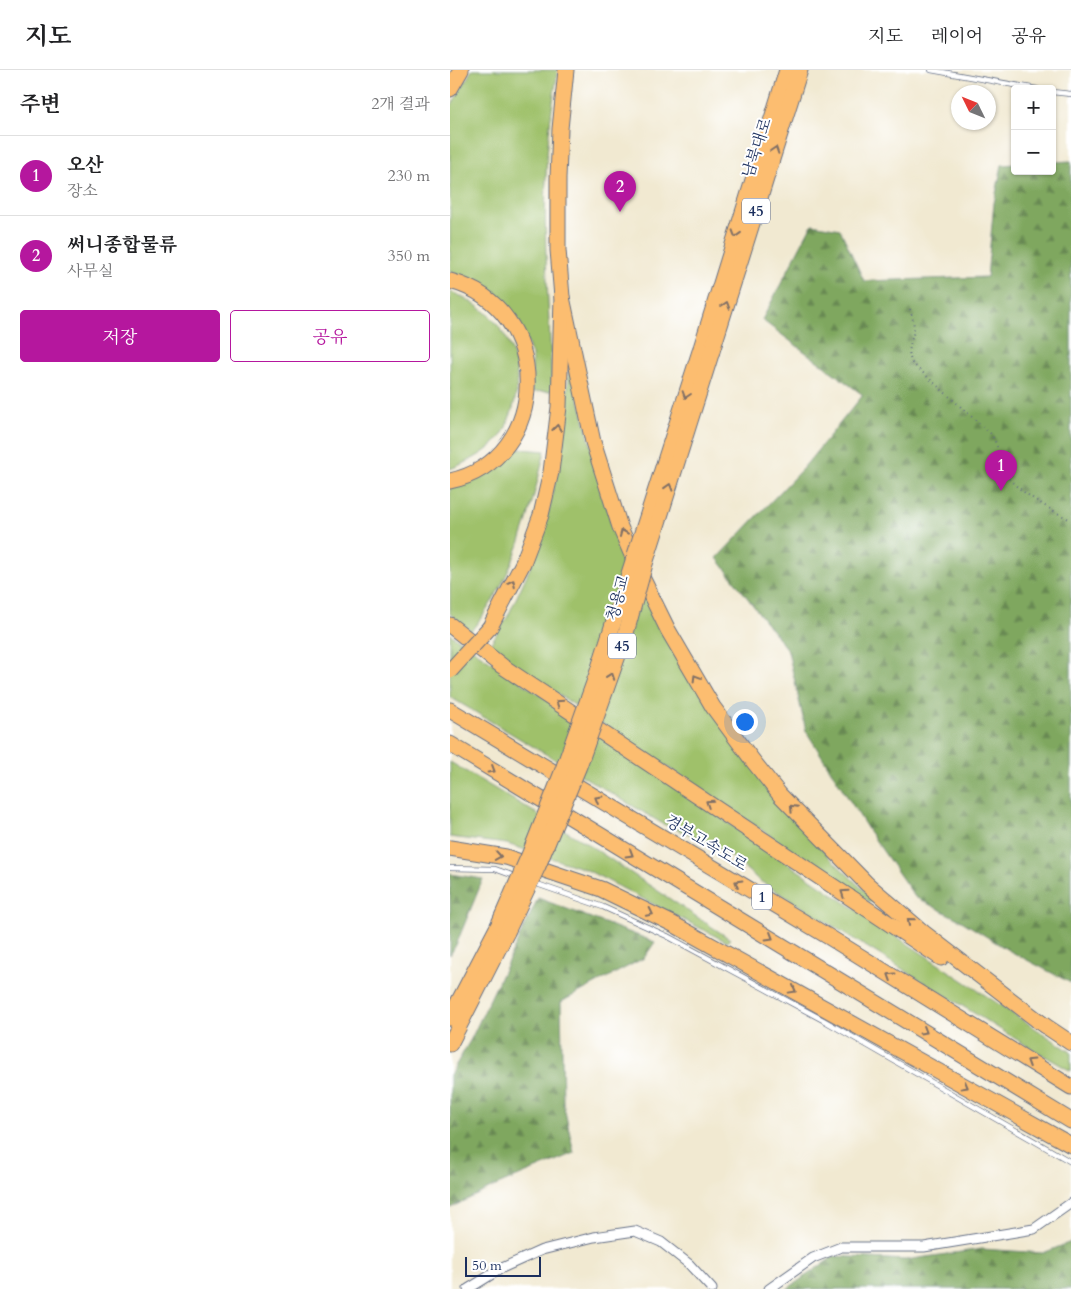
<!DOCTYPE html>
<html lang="ko">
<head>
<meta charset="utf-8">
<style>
	body { margin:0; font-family:Cardo,"Noto Serif KR",serif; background:#f6f6f6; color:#202124 }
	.controls { position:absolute; right:15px; top:15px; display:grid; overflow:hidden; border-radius:5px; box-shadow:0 1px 4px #0004 }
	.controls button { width:45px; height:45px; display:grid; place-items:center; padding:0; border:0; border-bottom:1px solid #e0e0e0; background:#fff; color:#202124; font:25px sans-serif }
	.compass { position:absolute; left:501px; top:15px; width:45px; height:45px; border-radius:50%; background:#fff; box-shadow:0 1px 4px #0004; rotate:313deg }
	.scale { position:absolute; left:15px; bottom:12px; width:76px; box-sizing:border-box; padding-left:5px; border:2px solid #1b2f5e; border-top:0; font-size:14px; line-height:18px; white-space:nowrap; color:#1b2f5e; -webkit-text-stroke:4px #fff; paint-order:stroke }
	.you { position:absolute; left:294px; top:651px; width:18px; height:18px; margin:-12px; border:4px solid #fff; border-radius:50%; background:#1a73e8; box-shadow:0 0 0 8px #1a73e833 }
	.badge { display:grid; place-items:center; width:32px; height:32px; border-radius:50%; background:#b5179e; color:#fff; font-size:16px; font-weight:700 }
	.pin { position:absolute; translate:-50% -41px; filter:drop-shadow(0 1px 2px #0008) }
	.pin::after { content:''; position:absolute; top:26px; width:18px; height:15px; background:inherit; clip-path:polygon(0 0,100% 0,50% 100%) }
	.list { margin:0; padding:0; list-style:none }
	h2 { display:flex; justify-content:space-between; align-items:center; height:65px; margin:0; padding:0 20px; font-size:21px }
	h2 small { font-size:16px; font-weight:400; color:#757577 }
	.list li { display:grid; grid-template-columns:32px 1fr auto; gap:15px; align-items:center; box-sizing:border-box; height:80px; padding:0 20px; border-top:1px solid #e0e0e0 }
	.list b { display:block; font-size:19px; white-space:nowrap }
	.list p { margin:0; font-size:16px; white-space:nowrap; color:#757577 }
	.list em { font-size:16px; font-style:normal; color:#757577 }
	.actions { display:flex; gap:10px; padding:15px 20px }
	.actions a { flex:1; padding:11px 0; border:1px solid #b5179e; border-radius:5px; text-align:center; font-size:18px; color:#b5179e }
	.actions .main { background:#b5179e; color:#fff }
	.map { position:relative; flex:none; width:621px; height:1219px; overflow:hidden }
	header { display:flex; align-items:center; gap:30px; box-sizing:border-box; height:70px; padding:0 25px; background:#fff; border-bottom:1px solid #e0e0e0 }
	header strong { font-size:24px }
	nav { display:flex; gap:28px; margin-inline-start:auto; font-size:18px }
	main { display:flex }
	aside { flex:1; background:#fff }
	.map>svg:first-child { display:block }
	.green { fill:#9fc16b; stroke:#5d7864 }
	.forest { fill:url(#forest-firs); stroke:#4d6b5e }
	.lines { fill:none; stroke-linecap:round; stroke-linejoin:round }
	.lane-casing { stroke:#667086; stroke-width:6 }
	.street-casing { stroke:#667086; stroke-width:11 }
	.highway-casing { stroke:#667086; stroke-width:17 }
	.path { stroke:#667086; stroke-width:2; stroke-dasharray:1 4; stroke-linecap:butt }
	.lane { stroke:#fff; stroke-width:4.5 }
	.street { stroke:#fff; stroke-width:9 }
	.highway { stroke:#fcbd6f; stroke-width:15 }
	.highway-bridge-casing { stroke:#667086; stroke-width:17; stroke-linecap:butt }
	.highway-bridge { stroke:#fcbd6f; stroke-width:15 }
	.oneway { stroke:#806f66 }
	.labels { text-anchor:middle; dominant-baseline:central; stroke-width:4; stroke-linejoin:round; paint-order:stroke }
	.shield { fill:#fff; stroke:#5f6d8e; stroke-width:1 }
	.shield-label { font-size:15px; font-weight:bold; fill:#1b2f5e }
	.street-label { font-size:16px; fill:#1b2f5e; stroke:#fff }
</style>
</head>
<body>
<header>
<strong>지도</strong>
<nav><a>지도</a><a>레이어</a><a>공유</a></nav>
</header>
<main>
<aside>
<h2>주변<small>2개 결과</small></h2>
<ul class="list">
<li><span class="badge">1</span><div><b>오산</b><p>장소</p></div><em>230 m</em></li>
<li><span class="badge">2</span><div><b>써니종합물류</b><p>사무실</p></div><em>350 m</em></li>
</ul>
<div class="actions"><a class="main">저장</a><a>공유</a></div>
</aside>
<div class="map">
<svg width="621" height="1219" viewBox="0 0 621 1219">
	<defs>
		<pattern id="forest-firs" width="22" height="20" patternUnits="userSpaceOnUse" patternTransform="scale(1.25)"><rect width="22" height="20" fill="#7fa75f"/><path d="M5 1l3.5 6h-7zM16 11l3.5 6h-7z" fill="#678852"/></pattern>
	</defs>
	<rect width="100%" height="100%" fill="#fff"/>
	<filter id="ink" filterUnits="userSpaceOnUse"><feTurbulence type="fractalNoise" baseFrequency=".02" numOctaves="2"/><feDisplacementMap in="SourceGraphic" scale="10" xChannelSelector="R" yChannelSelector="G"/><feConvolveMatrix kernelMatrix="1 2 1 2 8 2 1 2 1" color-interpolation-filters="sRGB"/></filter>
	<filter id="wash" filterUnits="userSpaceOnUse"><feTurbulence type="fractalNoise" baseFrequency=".0096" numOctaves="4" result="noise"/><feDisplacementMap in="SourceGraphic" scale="20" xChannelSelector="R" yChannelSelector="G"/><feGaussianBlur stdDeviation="1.12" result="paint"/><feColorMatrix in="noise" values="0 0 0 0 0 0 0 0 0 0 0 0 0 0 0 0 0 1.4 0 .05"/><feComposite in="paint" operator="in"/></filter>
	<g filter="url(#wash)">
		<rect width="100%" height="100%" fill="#f1e9d1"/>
		<g class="green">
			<path d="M22 0H108C102 35 97 71 96 106 93 178 100 250 102 321L82 322V285L69 251 39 220 0 201V38Z"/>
			<path d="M0 222C11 225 18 230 27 236 64 261 77 307 59 349 57 354 55 361 51 366 37 383 20 391 0 399Z"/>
			<path d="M121 299 161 453 324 727 380 788 422 828 423 832 418 831 84 608 39 576 58 546 81 496 100 436 114 372 119 303Z"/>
			<path d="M59 378 95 381C79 446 65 508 21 561L0 544V417Z"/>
			<path d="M0 564 396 833 621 982V1001L574 974 310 811 282 787 253 769 213 754 0 627Z"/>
			<path d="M0 692 136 773 280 869 277 872 135 799 57 774 0 767Z"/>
		</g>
		<g class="forest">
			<path d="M621 91V913L558 880 510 850 465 827 419 761 356 661 338 581 267 488 354 397 413 325 312 250 362 154 390 159 414 211 537 207 544 133 552 95 565 94V101H602V92Z"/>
			<path d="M0 804 33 809 6 875 0 885Z"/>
			<path d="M88 828 205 872 194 888 111 932 113 1032 124 1083 43 1117 0 1138V1005L21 969Z"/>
			<path d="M621 1172V1219H337L384 1186 455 1190 532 1179 593 1183Z"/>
		</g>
	</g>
	<g filter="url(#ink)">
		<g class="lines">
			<defs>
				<g id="lane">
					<path d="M481 0 587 19"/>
					<path d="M602 22 621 24"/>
					<path d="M0 798 45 799 67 807"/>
					<path d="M84 813 153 837 217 866 373 950 621 1092"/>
				</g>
				<g id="street">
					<path d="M18 1219 52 1198 92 1180 144 1167 185 1161 211 1172 239 1194 262 1219"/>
					<path d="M319 1219 363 1188 391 1177H474L584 1159 621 1133"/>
				</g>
				<g id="highway">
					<path d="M0 19 11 0"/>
					<path d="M0 211C104 238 102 389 0 411"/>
					<path d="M112 227 143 372 170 457 187 497 218 560 263 637 303 691 330 725 417 814 474 863 595 956"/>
					<path d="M251 278 337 0"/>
					<path d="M262 281 350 0"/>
					<path d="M0 555 52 596 491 888"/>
					<path d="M40 557 73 493 91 445 101 402 109 337 112 227 108 180V108L110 59 116 0"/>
					<path d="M0 640 379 867 621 1017"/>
					<path d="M0 674 621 1051"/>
					<path d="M0 778 56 787 151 819 223 854 621 1075"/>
					<path d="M0 948 48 856"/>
					<path d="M588 951 621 973"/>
					<path d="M0 974 57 862"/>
				</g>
			</defs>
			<use href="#lane" class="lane-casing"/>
			<use href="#street" class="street-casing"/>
			<use href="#highway" class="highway-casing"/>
			<path class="path" d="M460 239C462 246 464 252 464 260 462 271 456 281 462 293L541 364C549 376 550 391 556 404 563 419 606 443 621 450"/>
			<use href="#lane" class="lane"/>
			<use href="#street" class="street"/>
			<use href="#highway" class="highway"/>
			<defs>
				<g id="highway-bridge">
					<path d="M0 601 40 557"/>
					<path d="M48 856 80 783 111 705 147 604 251 278"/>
					<path d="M57 862 88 796 129 696 176 563 195 494 262 281"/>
				</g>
			</defs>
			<use href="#highway-bridge" class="highway-bridge-casing"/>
			<use href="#highway-bridge" class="highway-bridge"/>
		</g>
		<defs><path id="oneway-chevron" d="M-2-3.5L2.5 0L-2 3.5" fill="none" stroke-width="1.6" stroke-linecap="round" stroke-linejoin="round" transform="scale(1.25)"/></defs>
		<g class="oneway">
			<use href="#oneway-chevron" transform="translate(325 80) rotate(-72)"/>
			<use href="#oneway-chevron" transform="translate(286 164) rotate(107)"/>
			<use href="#oneway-chevron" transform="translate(276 235) rotate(-72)"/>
			<use href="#oneway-chevron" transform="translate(236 325) rotate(108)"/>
			<use href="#oneway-chevron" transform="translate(107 358) rotate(-83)"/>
			<use href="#oneway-chevron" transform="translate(219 417) rotate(-73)"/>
			<use href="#oneway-chevron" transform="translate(173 463) rotate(-113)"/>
			<use href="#oneway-chevron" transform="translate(62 513) rotate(-63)"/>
			<use href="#oneway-chevron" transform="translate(161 606) rotate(-70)"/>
			<use href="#oneway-chevron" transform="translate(246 608) rotate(-121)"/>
			<use href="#oneway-chevron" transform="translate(109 633) rotate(-146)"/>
			<use href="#oneway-chevron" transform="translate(42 700) rotate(31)"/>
			<use href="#oneway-chevron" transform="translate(148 729) rotate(-149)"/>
			<use href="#oneway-chevron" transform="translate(259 733) rotate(-147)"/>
			<use href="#oneway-chevron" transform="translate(343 738) rotate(-134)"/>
			<use href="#oneway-chevron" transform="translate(180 784) rotate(31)"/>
			<use href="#oneway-chevron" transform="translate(48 786) rotate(9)"/>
			<use href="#oneway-chevron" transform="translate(288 813) rotate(-149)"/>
			<use href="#oneway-chevron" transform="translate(394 823) rotate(-146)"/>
			<use href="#oneway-chevron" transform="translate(200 843) rotate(26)"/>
			<use href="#oneway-chevron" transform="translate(460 851) rotate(-139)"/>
			<use href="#oneway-chevron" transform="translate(320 867) rotate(31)"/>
			<use href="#oneway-chevron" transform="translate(441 906) rotate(-148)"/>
			<use href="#oneway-chevron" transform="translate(343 920) rotate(29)"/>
			<use href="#oneway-chevron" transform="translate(474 961) rotate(31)"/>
			<use href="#oneway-chevron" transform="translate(580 992) rotate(-148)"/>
			<use href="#oneway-chevron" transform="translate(515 1016) rotate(29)"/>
		</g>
	</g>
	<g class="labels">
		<g class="shield">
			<rect x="292" y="128.5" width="28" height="25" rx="4"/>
			<rect x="158" y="563.5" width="28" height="25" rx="4"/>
			<rect x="302" y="814.5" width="20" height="25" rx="4"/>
		</g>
		<g class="shield-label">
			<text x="306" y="141">45</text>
			<text x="172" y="576">45</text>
			<text x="312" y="827">1</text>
		</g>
		<g class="street-label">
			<text transform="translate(307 78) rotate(-72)">남북대로</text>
			<text transform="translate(168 528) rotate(-75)">청용교</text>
			<text transform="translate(256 773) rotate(31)">경부고속도로</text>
		</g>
	</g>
</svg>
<div class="controls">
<button>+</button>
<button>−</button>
</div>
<svg class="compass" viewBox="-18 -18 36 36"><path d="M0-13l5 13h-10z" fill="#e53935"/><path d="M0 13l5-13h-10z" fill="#757577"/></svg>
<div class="scale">50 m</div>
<div class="you"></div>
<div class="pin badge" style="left:551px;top:421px">1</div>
<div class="pin badge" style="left:170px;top:142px">2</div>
</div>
</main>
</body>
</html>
